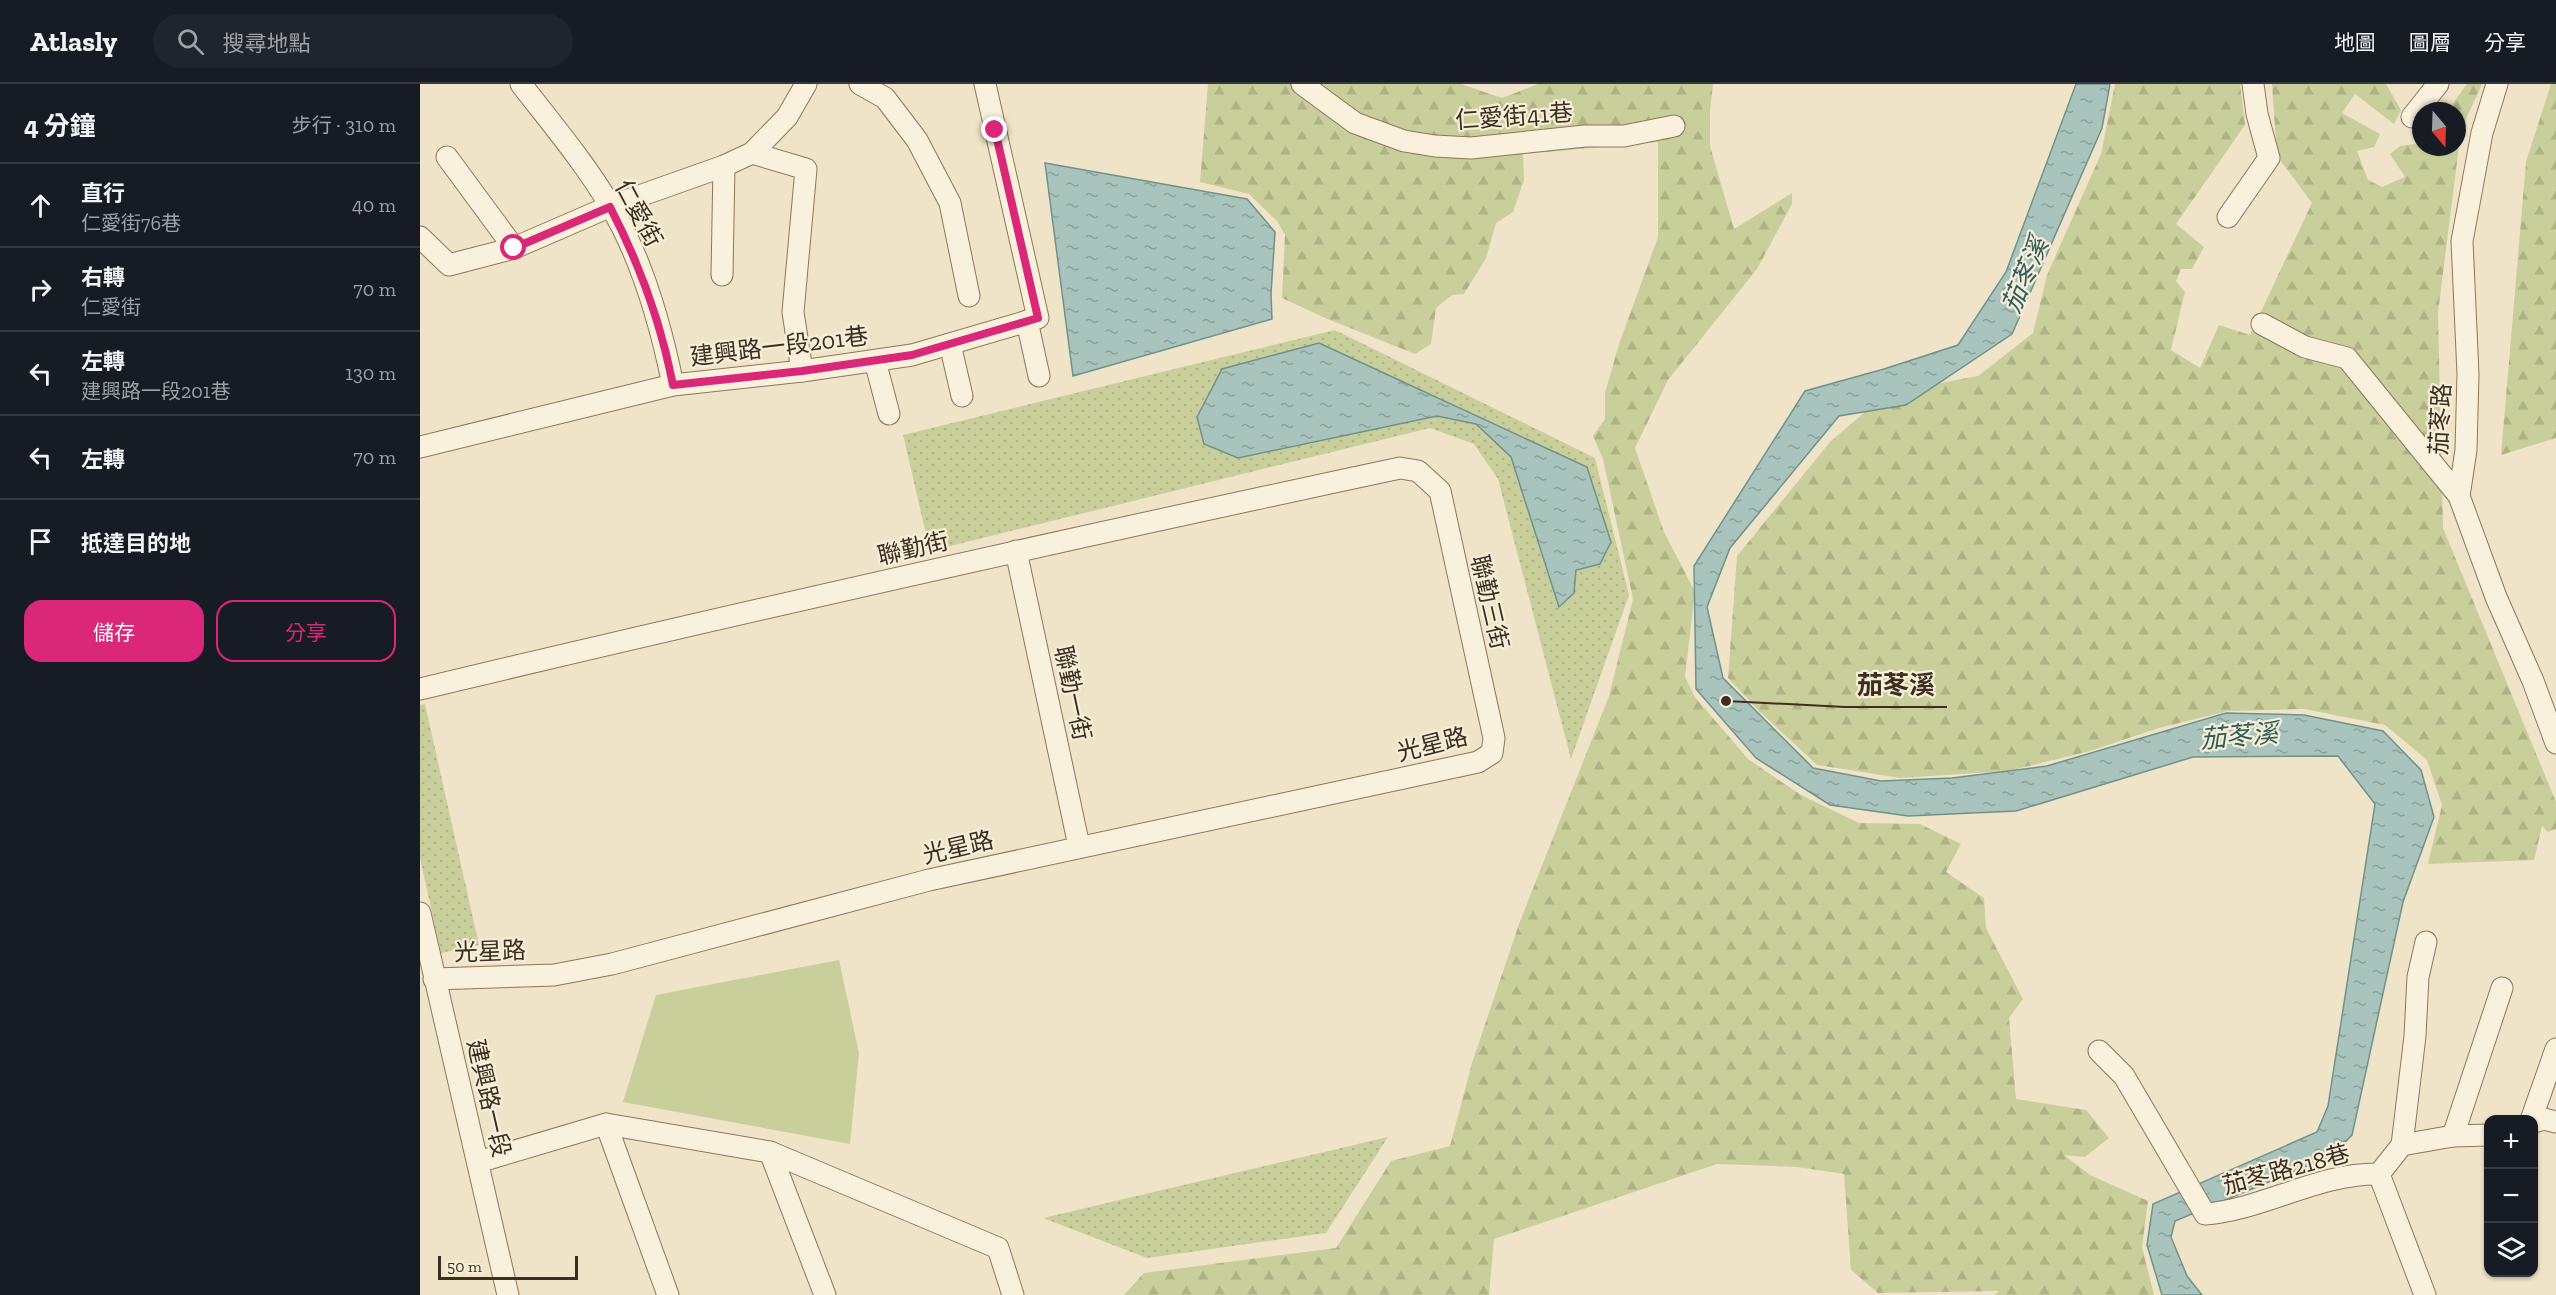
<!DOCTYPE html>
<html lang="zh-TW">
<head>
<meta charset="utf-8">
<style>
	body { margin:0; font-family:"Zilla Slab","Noto Sans TC",serif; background:#20242c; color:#f1f3f6 }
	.controls { position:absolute; right:18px; bottom:18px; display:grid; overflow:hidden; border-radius:12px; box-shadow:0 2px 4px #0004 }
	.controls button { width:54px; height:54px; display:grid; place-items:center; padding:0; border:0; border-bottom:2px solid #363941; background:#171b24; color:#f1f3f6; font:30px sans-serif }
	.compass { position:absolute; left:1992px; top:18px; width:54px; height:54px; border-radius:50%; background:#171b24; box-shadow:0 2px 4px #0004; rotate:161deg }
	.scale { position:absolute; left:18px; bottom:15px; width:140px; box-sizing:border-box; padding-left:6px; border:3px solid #3d2e20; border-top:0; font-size:16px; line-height:21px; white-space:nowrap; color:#3d2e20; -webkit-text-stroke:4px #f7eed8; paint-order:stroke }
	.stop { position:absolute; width:18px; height:18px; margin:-14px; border:4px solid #db2777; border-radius:50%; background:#fff }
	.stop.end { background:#db2777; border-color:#fff; box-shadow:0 2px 6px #0008 }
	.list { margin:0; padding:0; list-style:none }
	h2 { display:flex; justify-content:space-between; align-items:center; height:78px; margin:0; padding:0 24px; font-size:26px }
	h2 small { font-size:20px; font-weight:400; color:#9ea1a6 }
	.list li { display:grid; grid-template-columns:39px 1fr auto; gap:18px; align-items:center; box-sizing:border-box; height:84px; padding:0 24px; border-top:2px solid #363941 }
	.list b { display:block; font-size:22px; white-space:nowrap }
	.list p { margin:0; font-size:20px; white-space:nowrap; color:#9ea1a6 }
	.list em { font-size:20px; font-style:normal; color:#9ea1a6 }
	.actions { display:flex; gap:12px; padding:18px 24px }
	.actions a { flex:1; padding:14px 0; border:2px solid #db2777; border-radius:18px; text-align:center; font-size:21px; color:#db2777 }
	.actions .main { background:#db2777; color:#fff }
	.icon { flex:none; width:33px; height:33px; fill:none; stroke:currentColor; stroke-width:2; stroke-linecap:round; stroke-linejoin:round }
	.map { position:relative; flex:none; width:2136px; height:1211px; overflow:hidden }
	header { display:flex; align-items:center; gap:36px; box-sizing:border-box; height:84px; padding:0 30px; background:#171b24; border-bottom:2px solid #363941 }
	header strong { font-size:28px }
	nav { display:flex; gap:33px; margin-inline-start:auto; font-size:21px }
	.search { width:420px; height:54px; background:#20242c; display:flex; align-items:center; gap:15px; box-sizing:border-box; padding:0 21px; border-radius:33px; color:#9ea1a6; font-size:22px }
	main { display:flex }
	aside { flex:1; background:#171b24 }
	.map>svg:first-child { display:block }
	.green { fill:#c9cf9b }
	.forest { fill:url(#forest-firs) }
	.park { fill:url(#park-dots) }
	.water { fill:url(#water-ripples); stroke:#6f938a; stroke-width:1.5 }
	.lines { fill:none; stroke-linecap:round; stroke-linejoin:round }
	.minor-casing { stroke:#8d765c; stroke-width:23 }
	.minor { stroke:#faf1dc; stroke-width:21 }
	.route { stroke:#db2777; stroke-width:8 }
	.labels { text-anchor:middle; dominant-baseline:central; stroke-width:4.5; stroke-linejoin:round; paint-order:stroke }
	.street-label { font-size:24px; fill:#3d2e20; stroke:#f7eed8 }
	.water-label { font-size:26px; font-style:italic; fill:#2f5d5a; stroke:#f7eed8 }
	.leader { fill:none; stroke:#3d2e20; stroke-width:2 }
	.callout-dot { fill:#3d2e20; stroke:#f7eed8; stroke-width:2 }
	.callout-label { font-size:26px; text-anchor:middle; font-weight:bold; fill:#3d2e20; stroke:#f7eed8; stroke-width:4.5; stroke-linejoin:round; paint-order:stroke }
</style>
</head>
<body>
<header>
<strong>Atlasly</strong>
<div class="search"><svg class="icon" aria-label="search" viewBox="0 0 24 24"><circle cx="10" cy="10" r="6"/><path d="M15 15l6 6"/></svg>搜尋地點</div>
<nav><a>地圖</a><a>圖層</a><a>分享</a></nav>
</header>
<main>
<aside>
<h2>4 分鐘<small>步行 · 310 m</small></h2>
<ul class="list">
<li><svg class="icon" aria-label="ahead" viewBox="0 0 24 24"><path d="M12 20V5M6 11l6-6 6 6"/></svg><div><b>直行</b><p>仁愛街76巷</p></div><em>40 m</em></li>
<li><svg class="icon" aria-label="right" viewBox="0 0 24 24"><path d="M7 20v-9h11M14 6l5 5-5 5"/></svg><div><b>右轉</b><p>仁愛街</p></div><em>70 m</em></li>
<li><svg class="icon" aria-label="left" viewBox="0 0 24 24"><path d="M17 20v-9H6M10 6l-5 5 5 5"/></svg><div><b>左轉</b><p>建興路一段201巷</p></div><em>130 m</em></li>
<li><svg class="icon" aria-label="left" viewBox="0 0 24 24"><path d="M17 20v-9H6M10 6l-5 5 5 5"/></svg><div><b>左轉</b></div><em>70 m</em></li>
<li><svg class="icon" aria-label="arrive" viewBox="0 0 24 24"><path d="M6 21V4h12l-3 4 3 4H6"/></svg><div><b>抵達目的地</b></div></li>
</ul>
<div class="actions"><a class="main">儲存</a><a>分享</a></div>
</aside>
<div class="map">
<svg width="2136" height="1211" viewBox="0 0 2136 1211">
	<defs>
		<pattern id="forest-firs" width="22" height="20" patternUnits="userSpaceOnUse" patternTransform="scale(1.5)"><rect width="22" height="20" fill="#c9cf9b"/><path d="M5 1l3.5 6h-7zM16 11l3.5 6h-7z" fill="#aeb285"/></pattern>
		<pattern id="park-dots" width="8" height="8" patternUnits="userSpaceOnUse" patternTransform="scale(1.5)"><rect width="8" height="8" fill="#c9cf9b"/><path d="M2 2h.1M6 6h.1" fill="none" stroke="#aeb285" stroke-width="1.8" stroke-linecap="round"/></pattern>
		<pattern id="water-ripples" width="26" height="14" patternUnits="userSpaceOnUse" patternTransform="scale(1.5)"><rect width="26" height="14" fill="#a9c4bc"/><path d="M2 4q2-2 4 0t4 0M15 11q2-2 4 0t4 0" fill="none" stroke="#8ba098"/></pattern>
	</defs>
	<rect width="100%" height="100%" fill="#f0e4c8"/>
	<path class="green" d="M419 876 439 969 430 1060 203 1018 236 911Z"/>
	<g class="forest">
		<path d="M788 0H1041L1082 14 1118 0H1293L1290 26V62L1314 145 1372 109V120L1337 185 1248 296 1215 364 1244 448 1275 508 1265 593 1275 613 1328 675 1381 711 1439 739 1500 740 1541 760 1526 788 1564 814 1566 844 1603 915 1589 934 1596 1015 1666 1026 1689 1054 1665 1073 1644 1071 1670 1091 1728 1117 1722 1163 1734 1211H1575L1579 1207 1458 1209 1431 1186 1424 1090 1377 1083 1297 1080 1074 1155 1069 1211H704L724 1189 916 1164 971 1077 1030 1062 1052 979 1099 840 1189 612 1213 515 1183 375 1173 352 1185 335V309L1199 260 1238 153V58L1103 70 1104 96 1093 128 1076 139 1066 174 1044 210 1032 211 1016 224 1011 260 995 270 905 234 862 214 865 151 857 137 829 110 780 98Z"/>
		<path d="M1695 0H1820L1825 41 1756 140 1784 163 1772 185H1761L1756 197 1765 208 1751 266 1780 284 1799 241 1830 251 1892 119 1857 72 1852 0H1966L1981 26 1974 40 1935 10 1922 29 1960 50 1954 63 1937 67 1948 96 1962 103 1985 93 1970 70 1980 62 2001 59V63H2024L2028 65 2029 63H2037V27H2032L2033 19 2047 0H2062L2041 46 2018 229 2023 444 2136 718V745L2128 748 2122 742 2114 776 2008 780 2022 721 2007 676 1965 641 1884 625 1808 627 1739 644 1670 667 1588 687 1480 694 1397 681 1339 627 1308 594 1317 472 1410 358 1467 309 1558 292 1613 249 1627 191 1681 70Z"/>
		<path d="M2131 0H2136V354L2081 371 2106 78Z"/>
	</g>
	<g class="park">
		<path d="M915 246 1175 374 1209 511 1151 675 1078 395 1054 360 1010 344 510 467 483 351Z"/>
		<path d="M5 620 59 861 21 869 0 774V621Z"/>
		<path d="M968 1053 906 1149 727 1174 623 1134Z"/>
	</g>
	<g class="water">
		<path d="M1656 0H1690L1682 44 1592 250 1486 321 1419 332 1310 464 1287 523 1303 594 1393 684 1461 697 1532 694 1627 682 1806 629 1884 631 1963 647 2001 686 2014 733 1983 818 1932 1051 1911 1072 1755 1137 1751 1153 1767 1192 1782 1211H1742L1727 1161 1733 1120 1897 1048 1908 1022 1955 720 1918 672 1773 673 1596 727 1488 732 1410 721 1336 674 1276 605 1274 482 1385 307 1464 285 1538 261 1586 188Z"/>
		<path d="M625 79 827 115 855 148 851 210 852 235 653 292Z"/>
		<path d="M899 259 1167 383 1191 458 1180 480 1156 486 1154 509 1139 523 1091 373 1056 340 1017 332 818 374 784 360 777 333 802 285Z"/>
	</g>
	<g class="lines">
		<defs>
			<g id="minor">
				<path d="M101 0C132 40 165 79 191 123 222 175 241 242 253 301"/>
				<path d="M440 0 465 14 497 56 530 119 549 212"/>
				<path d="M882 0 935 39 984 57 1015 62 1051 64 1165 52H1204L1254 42"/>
				<path d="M2077 0 2062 49 2042 157 2048 290 2046 366 2039 412 2076 513 2113 597 2136 659"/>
				<path d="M1992 33 2018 0"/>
				<path d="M332 69 386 85 373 228 382 287"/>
				<path d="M27 73 94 164"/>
				<path d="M1808 133 1849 74 1837 30 1833 0"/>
				<path d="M0 153 29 181 94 164 191 122 304 82 332 69 367 33 386 0"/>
				<path d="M302 191 304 82"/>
				<path d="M607 237 619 292"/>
				<path d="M1842 240 1885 263 1927 274 2039 412"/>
				<path d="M530 260 542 312"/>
				<path d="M455 277 469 330"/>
				<path d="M0 363 253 301 382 287 492 271 618 234 565 0"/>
				<path d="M596 467 659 762"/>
				<path d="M0 605C326 527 652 454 980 384L998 387 1020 407 1074 654 1072 669 1058 678 509 796 192 880 134 891 14 895"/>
				<path d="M0 829 88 1211"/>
				<path d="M1679 967 1704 992 1785 1130C1845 1125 1898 1089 1959 1090"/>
				<path d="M2111 1036 2136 965"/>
				<path d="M2114 1038 2124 1035 2136 1038"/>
				<path d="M186 1040 248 1211"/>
				<path d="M2033 1052 2082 904"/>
				<path d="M1982 1061 1995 952 1998 893 2006 858"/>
				<path d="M350 1068 405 1211"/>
				<path d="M58 1078 186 1040 350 1068 578 1164 593 1211"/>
				<path d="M1959 1090 2005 1211"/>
				<path d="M1959 1090 1982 1061 2033 1052 2068 1051"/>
			</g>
		</defs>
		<use href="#minor" class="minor-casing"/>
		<use href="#minor" class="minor"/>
	</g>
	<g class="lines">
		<path class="route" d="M94 164 190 123C219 179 241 239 253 301L382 287 492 271 618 234 575 46"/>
	</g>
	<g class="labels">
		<g class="street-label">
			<text transform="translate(1094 32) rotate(-4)">仁愛街41巷</text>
			<text transform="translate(219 129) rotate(62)">仁愛街</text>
			<text transform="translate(359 262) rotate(-7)">建興路一段201巷</text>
			<text transform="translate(2020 335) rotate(-87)">茄苳路</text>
			<text transform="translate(493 464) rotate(-13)">聯勤街</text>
			<text transform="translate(1070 518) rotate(77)">聯勤三街</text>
			<text transform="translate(653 609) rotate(78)">聯勤一街</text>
			<text transform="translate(1012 660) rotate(-14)">光星路</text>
			<text transform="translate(538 763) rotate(-13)">光星路</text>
			<text transform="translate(70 867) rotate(-2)">光星路</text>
			<text transform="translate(69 1014) rotate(77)">建興路一段</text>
			<text transform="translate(1866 1085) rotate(-15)">茄苳路218巷</text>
		</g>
		<g class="water-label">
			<text transform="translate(1605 191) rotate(-67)">茄苳溪</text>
			<text transform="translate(1819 652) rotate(-5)">茄苳溪</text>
		</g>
	</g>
	<path class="leader" d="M1306 617L1425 623H1527"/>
	<circle class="callout-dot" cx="1306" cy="617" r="6"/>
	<g class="callout-label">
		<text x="1476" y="610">茄苳溪</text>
	</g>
</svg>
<div class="controls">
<button>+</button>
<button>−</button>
<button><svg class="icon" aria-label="layers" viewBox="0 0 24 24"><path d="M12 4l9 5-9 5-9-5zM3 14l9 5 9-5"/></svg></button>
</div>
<svg class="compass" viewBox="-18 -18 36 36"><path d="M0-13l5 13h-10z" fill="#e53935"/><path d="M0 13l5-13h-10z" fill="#9ea1a6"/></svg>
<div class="scale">50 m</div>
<div class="stop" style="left:94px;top:164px"></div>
<div class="stop end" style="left:575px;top:46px"></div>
</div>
</main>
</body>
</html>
